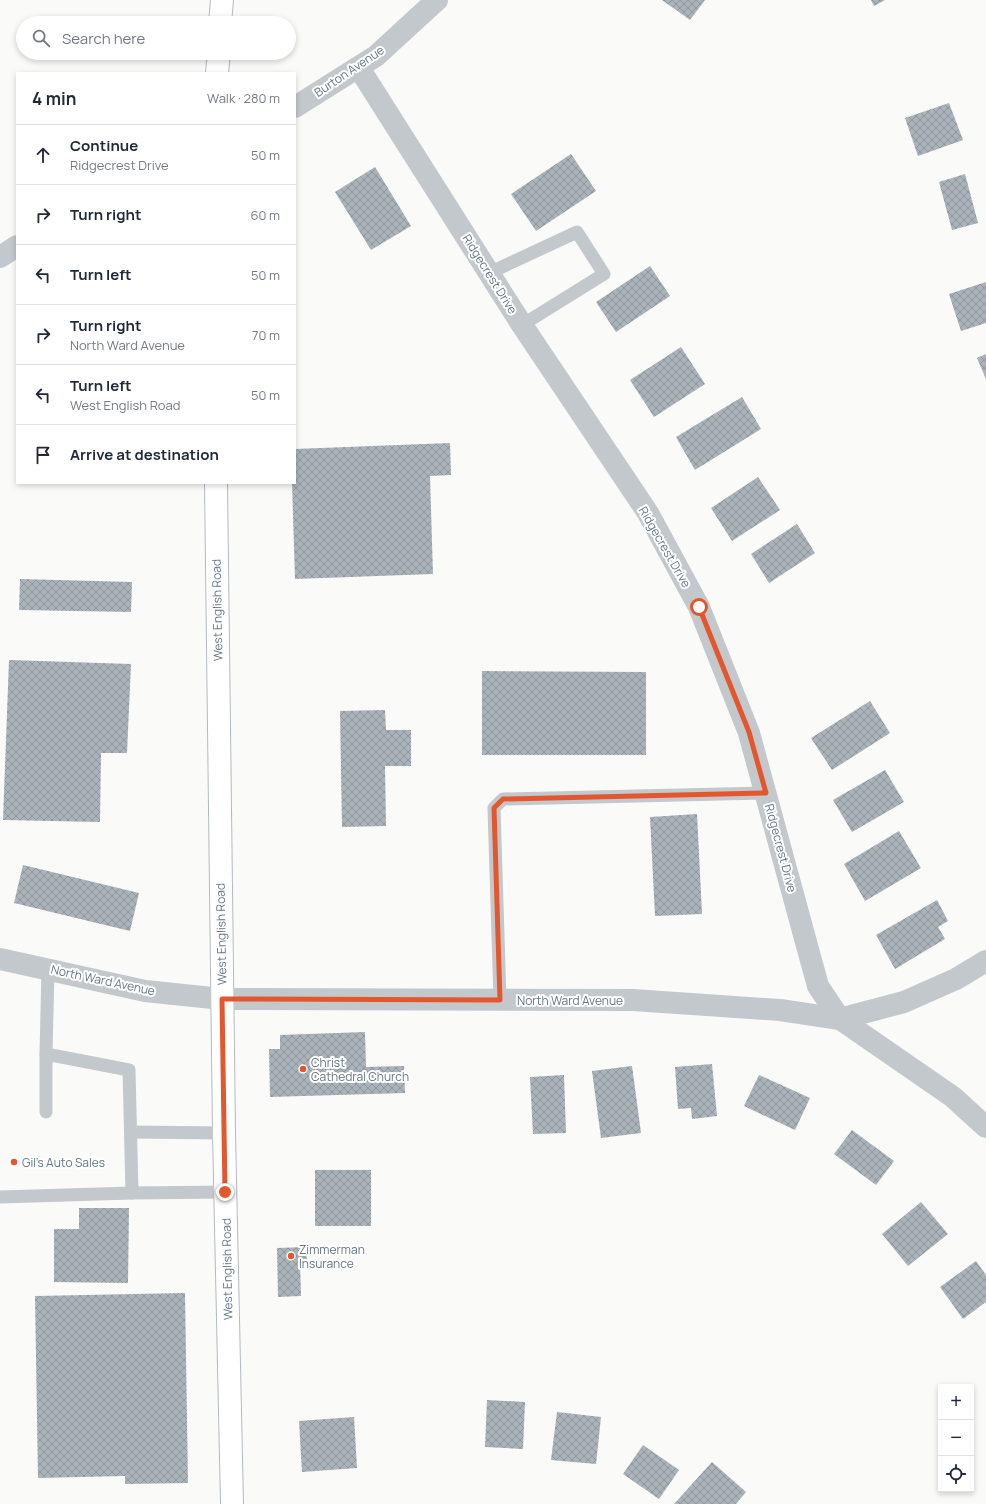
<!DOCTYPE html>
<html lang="en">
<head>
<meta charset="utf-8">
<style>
	body { margin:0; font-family:Manrope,sans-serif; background:#f6f6f7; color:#1f2937 }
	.controls { position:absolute; right:12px; bottom:12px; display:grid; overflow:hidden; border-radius:0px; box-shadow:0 2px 6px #0003 }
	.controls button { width:36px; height:36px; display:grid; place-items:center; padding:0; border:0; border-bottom:1px solid #e0e1e3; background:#fff; color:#1f2937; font:20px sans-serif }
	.stop { position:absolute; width:12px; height:12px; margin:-9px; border:3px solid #e4572e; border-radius:50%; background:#fff }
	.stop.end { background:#e4572e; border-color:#fff; box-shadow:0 1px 4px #0008 }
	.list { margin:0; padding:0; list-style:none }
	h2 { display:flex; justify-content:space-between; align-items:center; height:52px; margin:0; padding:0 16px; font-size:17px }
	h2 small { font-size:13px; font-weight:400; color:#747a83 }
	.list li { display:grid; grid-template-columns:26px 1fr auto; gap:12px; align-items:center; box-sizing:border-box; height:60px; padding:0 16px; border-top:1px solid #e0e1e3 }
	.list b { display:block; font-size:15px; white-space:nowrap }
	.list p { margin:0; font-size:13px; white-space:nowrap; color:#747a83 }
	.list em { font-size:13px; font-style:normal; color:#747a83 }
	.icon { flex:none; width:22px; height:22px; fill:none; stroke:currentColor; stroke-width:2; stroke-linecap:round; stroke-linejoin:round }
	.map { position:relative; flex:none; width:986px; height:1504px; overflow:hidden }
	.search { position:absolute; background:#fff; box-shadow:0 2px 6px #0003; left:16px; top:16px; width:280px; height:44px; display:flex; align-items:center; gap:10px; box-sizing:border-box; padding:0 14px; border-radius:22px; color:#747a83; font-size:15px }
	.panel { position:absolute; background:#fff; box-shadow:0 2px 6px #0003; left:16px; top:72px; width:280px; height:412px; border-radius:0px }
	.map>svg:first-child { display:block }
	.building { fill:url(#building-cross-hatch) }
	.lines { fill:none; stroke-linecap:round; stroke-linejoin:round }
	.secondary-casing { stroke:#b3babf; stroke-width:24 }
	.service { stroke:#c3c8cc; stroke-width:13 }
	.minor { stroke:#c3c8cc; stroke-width:22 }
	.tertiary { stroke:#c3c8cc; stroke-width:22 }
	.secondary { stroke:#fff; stroke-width:22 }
	.route { stroke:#e4572e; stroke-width:5 }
	.poi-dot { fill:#e4572e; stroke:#fff; stroke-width:1.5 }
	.labels { text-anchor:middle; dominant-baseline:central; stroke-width:4; stroke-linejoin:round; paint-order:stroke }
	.street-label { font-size:12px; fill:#657683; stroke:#fff }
	.poi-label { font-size:12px; fill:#657683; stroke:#fff; text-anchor:start }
</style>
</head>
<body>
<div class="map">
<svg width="986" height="1504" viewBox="0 0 986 1504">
	<defs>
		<pattern id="building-cross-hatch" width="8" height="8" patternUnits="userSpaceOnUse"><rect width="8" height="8" fill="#aab3b9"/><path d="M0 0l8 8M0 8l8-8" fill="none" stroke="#8e969c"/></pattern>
	</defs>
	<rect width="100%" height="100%" fill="#fafaf8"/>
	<g class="building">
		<path d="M662 0H705L690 20Z"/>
		<path d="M871 0H885L874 6Z"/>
		<path d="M949 103 963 140 918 156 905 118Z"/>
		<path d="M571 154 596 191 536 231 511 194Z"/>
		<path d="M375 167 411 226 371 250 335 192Z"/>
		<path d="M965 174 978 223 952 230 939 182Z"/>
		<path d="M650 266 670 296 616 332 596 302Z"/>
		<path d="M986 282V323L961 331 949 294Z"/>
		<path d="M681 347 705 384 654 417 630 380Z"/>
		<path d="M986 354V379L977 358Z"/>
		<path d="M742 397 761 429 695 470 676 437Z"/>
		<path d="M450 443 451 475 430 476 433 574 295 579 292 483H295V449Z"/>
		<path d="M758 477 780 510 732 541 711 508Z"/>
		<path d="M797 524 815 553 769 583 751 554Z"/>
		<path d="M20 579 132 582 131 612 19 610Z"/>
		<path d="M9 660 131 664 127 753H101L100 822 3 820Z"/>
		<path d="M482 671 646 672V755H482Z"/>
		<path d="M870 701 890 733 832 770 811 738Z"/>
		<path d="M385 710 386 730H411V766H385L386 826 342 827 340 711Z"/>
		<path d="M885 770 904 802 852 832 833 800Z"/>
		<path d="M697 814 702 914 655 916 650 817Z"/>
		<path d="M899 831 921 868 865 901 844 864Z"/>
		<path d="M23 865 139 893 130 931 14 903Z"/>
		<path d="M937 900 948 921 938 927 945 939 895 969 876 935Z"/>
		<path d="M365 1032 366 1067 404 1066 405 1093 270 1097 269 1049H280V1035Z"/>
		<path d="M712 1064 717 1116 692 1119 691 1108 678 1109 675 1067Z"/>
		<path d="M632 1066 641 1133 601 1138 592 1071Z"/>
		<path d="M564 1075 566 1133 533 1134 530 1077Z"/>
		<path d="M759 1075 810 1098 795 1130 744 1106Z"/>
		<path d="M852 1130 894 1161 876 1185 834 1154Z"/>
		<rect x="315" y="1170" width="56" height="56"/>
		<path d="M921 1202 948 1234 908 1266 882 1234Z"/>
		<path d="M79 1208H129L128 1283 54 1282V1229H79Z"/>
		<path d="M306 1247 307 1263H300L301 1296 278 1297 277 1248Z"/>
		<path d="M976 1261 986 1275V1302L963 1319 940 1287Z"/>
		<path d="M185 1293 188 1483 125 1484V1476L38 1478 35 1296Z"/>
		<path d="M487 1400 525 1402 523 1449 485 1447Z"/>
		<path d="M557 1412 601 1417 596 1464 551 1460Z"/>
		<path d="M354 1417 357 1468 302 1472 299 1421Z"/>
		<path d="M643 1445 679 1470 659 1499 623 1474Z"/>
		<path d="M712 1462 746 1492 736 1504H674Z"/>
	</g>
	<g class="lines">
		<defs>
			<g id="secondary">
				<path d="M220 23 222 0"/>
				<path d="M217 73 219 53"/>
				<path d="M216 483 224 1133 232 1504"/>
			</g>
		</defs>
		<use href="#secondary" class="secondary-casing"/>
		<g class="service">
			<path d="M489 273 577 232 604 274 522 325"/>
			<path d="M48 969 46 1054 129 1070 132 1193 225 1192"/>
			<path d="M500 1000 494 808 503 799 766 793"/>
			<path d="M46 1054V1112"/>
			<path d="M131 1132 224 1133"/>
			<path d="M0 1197 132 1193"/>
		</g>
		<g class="minor">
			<path d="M359 68 522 325 648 513 699 607 749 733 818 986 840 1019 953 1097 986 1127"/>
			<path d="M0 257 17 246"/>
		</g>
		<g class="tertiary">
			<path d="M295 107 376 56 437 0"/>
			<path d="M0 959 145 991 222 999 633 1000 780 1010 840 1019 904 1002 956 979 986 961"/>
		</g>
		<use href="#secondary" class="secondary"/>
	</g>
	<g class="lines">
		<path class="route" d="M225 1192 222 999 500 1000 494 808 503 799 766 793 749 732 699 607"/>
	</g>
	<g class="poi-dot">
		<circle cx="303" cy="1069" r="4"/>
		<circle cx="14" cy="1162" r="4"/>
		<circle cx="291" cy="1256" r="4"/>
	</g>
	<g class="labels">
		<g class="street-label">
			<text transform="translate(349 71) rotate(-34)">Burton Avenue</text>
			<text transform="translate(490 274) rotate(58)">Ridgecrest Drive</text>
			<text transform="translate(665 547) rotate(60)">Ridgecrest Drive</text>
			<text transform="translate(217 610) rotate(-91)">West English Road</text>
			<text transform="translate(781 848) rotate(75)">Ridgecrest Drive</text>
			<text transform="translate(221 934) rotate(-91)">West English Road</text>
			<text transform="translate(103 980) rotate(12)">North Ward Avenue</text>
			<text x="570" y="1000">North Ward Avenue</text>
			<text transform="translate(227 1269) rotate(-91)">West English Road</text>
		</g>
		<g class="poi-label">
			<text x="311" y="1062">Christ<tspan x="311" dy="14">Cathedral Church</tspan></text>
			<text x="22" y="1162">Gil's Auto Sales</text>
			<text x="299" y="1249">Zimmerman<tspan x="299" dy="14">Insurance</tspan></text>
		</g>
	</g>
</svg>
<div class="controls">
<button>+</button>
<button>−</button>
<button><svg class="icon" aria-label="locate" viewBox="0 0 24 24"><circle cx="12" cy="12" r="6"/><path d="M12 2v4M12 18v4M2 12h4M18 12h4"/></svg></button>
</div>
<div class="stop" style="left:699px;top:607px"></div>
<div class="stop end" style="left:225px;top:1192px"></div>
<div class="search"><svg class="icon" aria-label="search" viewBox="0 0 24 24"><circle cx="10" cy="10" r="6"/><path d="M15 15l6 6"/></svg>Search here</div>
<section class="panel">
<h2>4 min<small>Walk · 280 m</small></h2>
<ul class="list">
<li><svg class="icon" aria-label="ahead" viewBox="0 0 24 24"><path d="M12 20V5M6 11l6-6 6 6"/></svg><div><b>Continue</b><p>Ridgecrest Drive</p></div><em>50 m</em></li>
<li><svg class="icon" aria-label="right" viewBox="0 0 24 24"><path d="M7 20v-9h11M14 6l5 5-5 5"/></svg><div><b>Turn right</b></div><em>60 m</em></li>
<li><svg class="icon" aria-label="left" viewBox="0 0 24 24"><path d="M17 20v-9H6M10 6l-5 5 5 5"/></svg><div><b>Turn left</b></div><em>50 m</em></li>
<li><svg class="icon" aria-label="right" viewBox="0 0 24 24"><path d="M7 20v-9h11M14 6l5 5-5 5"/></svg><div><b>Turn right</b><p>North Ward Avenue</p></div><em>70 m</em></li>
<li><svg class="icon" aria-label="left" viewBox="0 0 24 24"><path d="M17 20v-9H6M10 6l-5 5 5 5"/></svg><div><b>Turn left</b><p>West English Road</p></div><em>50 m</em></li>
<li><svg class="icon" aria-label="arrive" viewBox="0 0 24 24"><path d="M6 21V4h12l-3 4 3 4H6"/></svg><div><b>Arrive at destination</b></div></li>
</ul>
</section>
</div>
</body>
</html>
